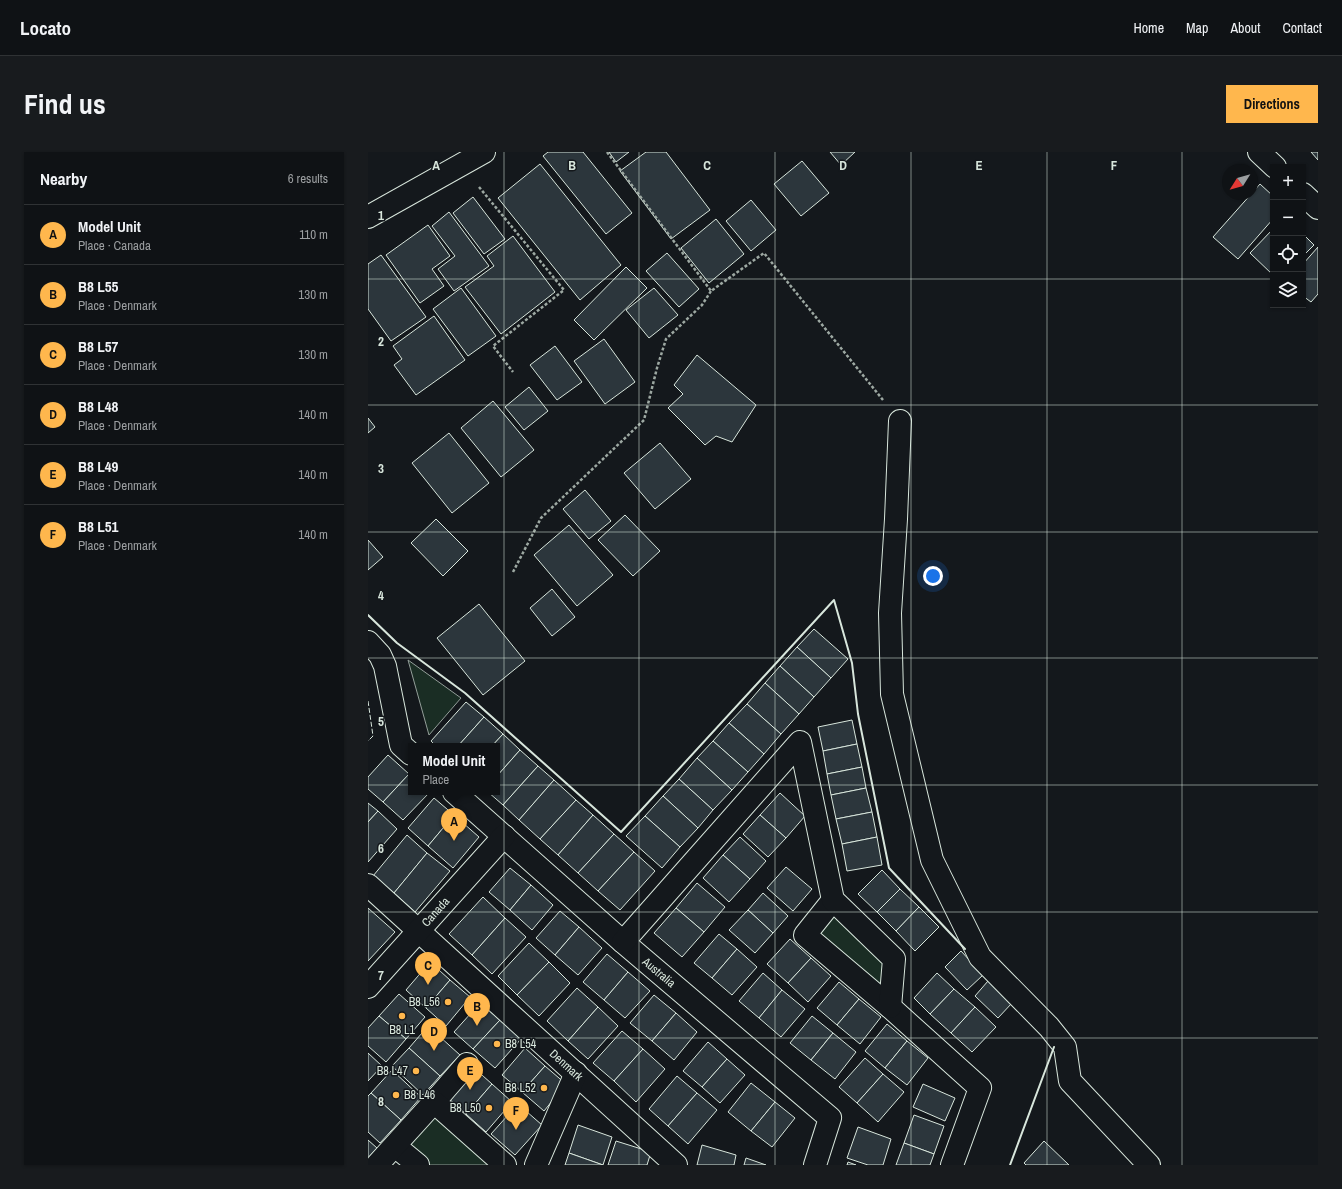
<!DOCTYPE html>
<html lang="en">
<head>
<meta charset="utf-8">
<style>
	body { margin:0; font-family:"Archivo Narrow",sans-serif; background:#181b1e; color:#f1f3f6 }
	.controls { position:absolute; right:12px; top:12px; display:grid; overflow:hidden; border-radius:0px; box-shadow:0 1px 3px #0004 }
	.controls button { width:36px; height:36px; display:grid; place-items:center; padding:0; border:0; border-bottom:1px solid #2f3234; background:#0f1215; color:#f1f3f6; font:20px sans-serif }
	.compass { position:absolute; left:854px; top:12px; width:36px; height:36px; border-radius:50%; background:#0f1215; box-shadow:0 1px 3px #0004; rotate:233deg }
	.you { position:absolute; left:565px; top:424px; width:14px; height:14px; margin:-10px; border:3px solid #fff; border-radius:50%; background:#1a73e8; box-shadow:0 0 0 6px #1a73e833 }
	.badge { display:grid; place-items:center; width:26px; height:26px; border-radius:50%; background:#ffb74d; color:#111; font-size:13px; font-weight:700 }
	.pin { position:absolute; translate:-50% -33px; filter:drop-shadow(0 1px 2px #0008) }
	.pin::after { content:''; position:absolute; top:21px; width:14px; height:12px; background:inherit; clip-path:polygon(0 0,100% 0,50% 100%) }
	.popup { position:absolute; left:40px; top:591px; width:92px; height:52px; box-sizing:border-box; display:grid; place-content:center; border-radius:0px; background:#0f1215; filter:drop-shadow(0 1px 3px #0005); font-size:13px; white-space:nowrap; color:#9b9ea0 }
	.popup b { font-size:15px; color:#f1f3f6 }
	.popup::after { content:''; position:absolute; left:50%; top:100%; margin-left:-8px; border:8px solid transparent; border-top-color:#0f1215 }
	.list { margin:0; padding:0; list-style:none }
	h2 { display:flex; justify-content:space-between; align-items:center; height:52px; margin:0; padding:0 16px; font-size:17px }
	h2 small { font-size:13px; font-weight:400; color:#9b9ea0 }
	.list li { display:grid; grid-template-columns:26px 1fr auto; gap:12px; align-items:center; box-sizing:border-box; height:60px; padding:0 16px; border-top:1px solid #2f3234 }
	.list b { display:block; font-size:15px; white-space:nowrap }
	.list p { margin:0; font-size:13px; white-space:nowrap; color:#9b9ea0 }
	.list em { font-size:13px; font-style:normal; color:#9b9ea0 }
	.icon { flex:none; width:22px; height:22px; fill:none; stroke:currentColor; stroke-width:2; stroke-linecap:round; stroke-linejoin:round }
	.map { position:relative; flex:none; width:950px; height:1013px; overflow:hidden; border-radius:0px }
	header { display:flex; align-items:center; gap:24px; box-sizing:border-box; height:56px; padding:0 20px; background:#0f1215; border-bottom:1px solid #2f3234 }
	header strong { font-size:19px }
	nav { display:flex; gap:22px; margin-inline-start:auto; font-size:14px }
	.intro { display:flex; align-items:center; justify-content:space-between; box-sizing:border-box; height:96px; padding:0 24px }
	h1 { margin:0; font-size:28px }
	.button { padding:10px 18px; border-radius:0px; background:#ffb74d; color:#111; font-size:14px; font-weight:700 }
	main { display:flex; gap:24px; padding:0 24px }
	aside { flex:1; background:#0f1215; border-radius:0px; box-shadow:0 1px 3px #0004 }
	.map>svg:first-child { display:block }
	.green { fill:#1a2d24; stroke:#939e99 }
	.building { fill:#2c363c; stroke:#d8e6dc }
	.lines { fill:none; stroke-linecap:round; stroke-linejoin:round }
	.minor-casing { stroke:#d8e6dc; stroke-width:24 }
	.major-casing { stroke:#d8e6dc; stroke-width:24 }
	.path { stroke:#9da8a2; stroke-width:2.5; stroke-dasharray:3 2; stroke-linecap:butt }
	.minor { stroke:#14181c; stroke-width:22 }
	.major { stroke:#14181c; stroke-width:22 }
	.fence { stroke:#d8e6dc; stroke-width:1; stroke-dasharray:5 2; stroke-linecap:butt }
	.wall { stroke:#d8e6dc; stroke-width:2 }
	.grid { fill:none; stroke:#d8e6dc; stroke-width:1; stroke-opacity:0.55 }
	.poi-dot { fill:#ffb74d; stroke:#14181c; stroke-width:1.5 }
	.labels { text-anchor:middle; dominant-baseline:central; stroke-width:3; stroke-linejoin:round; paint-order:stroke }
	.street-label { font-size:12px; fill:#d8e6dc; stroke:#14181c }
	.poi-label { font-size:12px; fill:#d8e6dc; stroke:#14181c; text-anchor:end }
	.grid-label { font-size:13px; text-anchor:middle; font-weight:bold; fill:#d8e6dc; stroke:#14181c; stroke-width:3; stroke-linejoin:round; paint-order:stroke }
</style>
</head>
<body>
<header>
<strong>Locato</strong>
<nav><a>Home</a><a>Map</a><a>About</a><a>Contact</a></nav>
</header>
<div class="intro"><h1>Find us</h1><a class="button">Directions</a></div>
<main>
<aside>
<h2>Nearby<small>6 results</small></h2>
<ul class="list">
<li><span class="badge">A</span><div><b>Model Unit</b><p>Place · Canada</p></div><em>110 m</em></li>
<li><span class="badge">B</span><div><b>B8 L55</b><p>Place · Denmark</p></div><em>130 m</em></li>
<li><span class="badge">C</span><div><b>B8 L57</b><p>Place · Denmark</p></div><em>130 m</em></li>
<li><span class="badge">D</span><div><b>B8 L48</b><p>Place · Denmark</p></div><em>140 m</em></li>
<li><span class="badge">E</span><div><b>B8 L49</b><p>Place · Denmark</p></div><em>140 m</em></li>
<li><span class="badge">F</span><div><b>B8 L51</b><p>Place · Denmark</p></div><em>140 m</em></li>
</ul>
</aside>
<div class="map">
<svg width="950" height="1013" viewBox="0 0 950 1013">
	<rect width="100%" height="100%" fill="#14181c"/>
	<g class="green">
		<path d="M40 508 93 546 61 583Z"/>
		<path d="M465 748 526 807 522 855 437 783Z"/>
		<path d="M66 950 137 1013H50L27 994Z"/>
	</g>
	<g class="building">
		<path d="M180 0H215L264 61 238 82 175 4Z"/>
		<path d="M241 0H261L248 10Z"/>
		<path d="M278 0H298L342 58 303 87 252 19Z"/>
		<path d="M462 0H487L473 13Z"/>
		<path d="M943 0H950V8Z"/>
		<path d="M434 9 461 41 433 64 406 32Z"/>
		<path d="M172 12 253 113 212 148 130 46Z"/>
		<path d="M892 32 905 44V67L870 107 845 85Z"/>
		<path d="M105 45 137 87 116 102 85 61Z"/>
		<path d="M383 48 408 78 383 99 358 69Z"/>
		<path d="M81 60 121 114 86 139 70 117 87 104 64 74Z"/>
		<path d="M348 67 376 102 341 131 313 96Z"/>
		<path d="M60 73 82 104 64 117 76 134 52 151 18 103Z"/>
		<path d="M905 77V123L882 101Z"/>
		<path d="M935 82 946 93 935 104Z"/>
		<path d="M145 84 187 140 133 182 97 135 126 114 119 104Z"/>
		<path d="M950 95V142L943 150 935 144V112Z"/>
		<path d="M299 101 331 137 311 155 278 119Z"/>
		<path d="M13 103 58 165 23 189 0 157V112Z"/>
		<path d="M258 115 279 136 226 188 206 168Z"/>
		<path d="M93 136 128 184 100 204 65 157Z"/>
		<path d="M286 136 310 163 281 186 258 158Z"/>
		<path d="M66 164 97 208 48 243 26 213 34 207 25 194Z"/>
		<path d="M236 187 267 230 237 252 206 209Z"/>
		<path d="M187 194 214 230 189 248 162 213Z"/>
		<path d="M329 203 388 253 364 290 348 284 337 293 300 256 315 242 306 233Z"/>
		<path d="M161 235 180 259 156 278 137 255Z"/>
		<path d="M125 249 166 298 133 325 93 276Z"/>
		<path d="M0 266 7 275 0 281Z"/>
		<path d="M81 281 121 331 84 361 44 311Z"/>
		<path d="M292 291 323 327 287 357 256 321Z"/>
		<path d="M217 338 243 369 221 387 195 357Z"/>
		<path d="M257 363 292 399 265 424 230 388Z"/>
		<path d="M68 367 100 399 75 424 43 391Z"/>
		<path d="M201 373 245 423 209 454 166 403Z"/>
		<path d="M0 388 15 405 0 418Z"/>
		<path d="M184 437 207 465 184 484 162 456Z"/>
		<path d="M111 452 157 509 115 543 69 486Z"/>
		<path d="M446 477 480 507 463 526 429 495Z"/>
		<path d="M429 495 463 526 446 545 412 514Z"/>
		<path d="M412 514 446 545 431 562 397 531Z"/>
		<path d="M397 531 431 562 413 582 379 552Z"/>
		<path d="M98 550 116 565 90 594H68L63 589Z"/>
		<path d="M379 552 413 582 396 602 361 571Z"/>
		<path d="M116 565 135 582 124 594H90Z"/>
		<path d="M484 568 489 592 455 599 450 575Z"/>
		<path d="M361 571 396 602 380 620 345 589Z"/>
		<path d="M135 582 152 598 129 624V594H124Z"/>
		<path d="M345 589 380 620 364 638 329 606Z"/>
		<path d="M489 592 494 615 459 622 455 599Z"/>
		<path d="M152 598 170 614 135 653 120 640H129V624Z"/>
		<path d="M20 603 41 622 15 650 0 637V625Z"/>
		<path d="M329 606 364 638 345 658 311 627Z"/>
		<path d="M170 614 186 628 151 668 135 653Z"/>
		<path d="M494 615 498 636 463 643 459 622Z"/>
		<path d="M41 622 43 625V640L61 641 35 668 15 650Z"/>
		<path d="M311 627 345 658 330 676 295 644Z"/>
		<path d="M186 628 208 648 172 687 151 668Z"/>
		<path d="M498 636 504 660 468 667 463 643Z"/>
		<path d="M412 641 437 664 418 686 392 663Z"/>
		<path d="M295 644 330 676 312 695 277 664Z"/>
		<path d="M66 646 86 663 60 694 40 676Z"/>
		<path d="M208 648 225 663 190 703 172 687Z"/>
		<path d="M0 651 10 659 0 670Z"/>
		<path d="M10 659 29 677 0 710V670Z"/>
		<path d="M504 660 509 685 474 692 468 667Z"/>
		<path d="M86 663 111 685 85 716 60 694Z"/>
		<path d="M225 663 246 682 210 721 190 703Z"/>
		<path d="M392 663 418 686 400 705 375 682Z"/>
		<path d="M277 664 312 695 294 716 258 684Z"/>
		<path d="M246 682 266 700 230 739 210 721Z"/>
		<path d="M39 683 59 701 26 741 5 724Z"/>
		<path d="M372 685 398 709 382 727 355 703Z"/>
		<path d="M509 685 514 713 479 719 474 692Z"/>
		<path d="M266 700 287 719 252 758 230 739Z"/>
		<path d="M59 701 82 719 47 760 26 741Z"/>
		<path d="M355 703 382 727 361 750 335 726Z"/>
		<path d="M418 715 444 737 425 759 399 736Z"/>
		<path d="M142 716 163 733 142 758 121 740Z"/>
		<path d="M514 718 532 737 509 760 490 742Z"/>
		<path d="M329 731 357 755 336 780 308 756Z"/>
		<path d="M163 733 185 753 164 778 142 758Z"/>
		<path d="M532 737 551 755 528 779 509 760Z"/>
		<path d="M395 741 420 764 405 781 380 758Z"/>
		<path d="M115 745 137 766 104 803 81 782Z"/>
		<path d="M551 755 571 775 547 799 528 779Z"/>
		<path d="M0 756 27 780 0 809Z"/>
		<path d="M308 756 336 780 314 805 286 781Z"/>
		<path d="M380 758 405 781 387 801 361 778Z"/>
		<path d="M192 759 211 775 187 803 168 786Z"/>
		<path d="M137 766 158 785 124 822 104 803Z"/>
		<path d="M211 775 234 796 210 823 187 803Z"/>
		<path d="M351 782 369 797 344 826 326 811Z"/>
		<path d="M422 787 443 806 420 831 399 812Z"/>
		<path d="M161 791 181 810 149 843 130 824Z"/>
		<path d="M369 797 389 815 364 843 344 826Z"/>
		<path d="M593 799 615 823 599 838 577 815Z"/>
		<path d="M239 802 260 820 236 848 215 830Z"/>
		<path d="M443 806 463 824 440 850 420 831Z"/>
		<path d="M62 810 82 828 58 856 38 838Z"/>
		<path d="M181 810 202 831 171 864 149 843Z"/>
		<path d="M260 820 282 839 257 866 236 848Z"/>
		<path d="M395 821 414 838 391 866 371 849Z"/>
		<path d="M569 821 586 837 562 862 546 846Z"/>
		<path d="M82 828 102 845 78 874 58 856Z"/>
		<path d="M620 829 644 851 630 866 607 844Z"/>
		<path d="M471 830 491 847 469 873 449 856Z"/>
		<path d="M209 836 230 855 200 889 179 869Z"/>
		<path d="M586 837 607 855 583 881 562 862Z"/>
		<path d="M414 838 437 857 413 885 391 866Z"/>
		<path d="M31 842 57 865 38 887 11 864Z"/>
		<path d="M286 843 308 861 284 889 262 871Z"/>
		<path d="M491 847 513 865 492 892 469 873Z"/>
		<path d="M112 851 132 868 105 897 86 880Z"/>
		<path d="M230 855 250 874 220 907 200 889Z"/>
		<path d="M607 855 628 875 604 900 583 881Z"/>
		<path d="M308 861 329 880 306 908 284 889Z"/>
		<path d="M11 864 38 887 18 910 0 894V876Z"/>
		<path d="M444 864 465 881 443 908 422 891Z"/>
		<path d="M132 868 153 887 127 916 105 897Z"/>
		<path d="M519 872 539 889 517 916 497 899Z"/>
		<path d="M60 874 92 903 72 924 41 896Z"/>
		<path d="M254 879 275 897 246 929 225 911Z"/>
		<path d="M465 881 488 900 467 927 443 908Z"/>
		<path d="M539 889 560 906 539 933 517 916Z"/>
		<path d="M340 890 359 907 334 935 315 919Z"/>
		<path d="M41 896 72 924 55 943 24 914Z"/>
		<path d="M157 896 177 914 154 940 134 923Z"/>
		<path d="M275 897 297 917 268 950 246 929Z"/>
		<path d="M0 901 14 914 0 929Z"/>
		<path d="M497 906 515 922 489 951 471 935Z"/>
		<path d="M359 907 377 923 352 951 334 935Z"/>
		<path d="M177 914 198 932 176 959 154 940Z"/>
		<path d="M105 915 124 932 98 962 79 945Z"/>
		<path d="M24 918 53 945 33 968 3 941Z"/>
		<path d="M515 922 536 940 510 970 489 951Z"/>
		<path d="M309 924 329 941 300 974 281 957Z"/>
		<path d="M383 931 407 950 383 979 360 960Z"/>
		<path d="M124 932 144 950 118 980 98 962Z"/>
		<path d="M555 932 587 946 577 969 545 955Z"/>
		<path d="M3 941 33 968 12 991 0 980V944Z"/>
		<path d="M329 941 349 958 320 992 300 974Z"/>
		<path d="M407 950 427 966 404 995 383 979Z"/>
		<path d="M150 952 174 973 147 1003 123 982Z"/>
		<path d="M546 963 576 974 566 1002 536 991Z"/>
		<path d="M210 973 244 985 235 1013 201 1001Z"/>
		<path d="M490 975 523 987 515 1013H500L479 1006Z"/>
		<path d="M0 988 9 996 0 1006Z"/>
		<path d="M248 989 283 1000 279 1013H240Z"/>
		<path d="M676 989 701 1013H658L656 1011Z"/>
		<path d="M536 991 566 1002 562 1013H528Z"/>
		<path d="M334 993 368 1003 366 1013H329Z"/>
		<path d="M201 1001 235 1013H197Z"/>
		<path d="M378 1006 398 1013H376Z"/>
		<path d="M480 1010 488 1013H479Z"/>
	</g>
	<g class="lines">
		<defs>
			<g id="minor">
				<path d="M891 0 907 15"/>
				<path d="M935 42 950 56"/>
				<path d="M532 269 528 367 522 461 524 542 564 708 612 805 681 875 697 895 702 929 781 1013"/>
				<path d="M0 490 12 503 17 514 33 593 43 602"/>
				<path id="s1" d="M86 640 255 790 462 966 447 1013"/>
				<path id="s2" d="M0 733 308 1013"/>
				<path d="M465 748 437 783 522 855 612 936 584 1013"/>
				<path d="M255 790 432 590 465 748 526 807 522 855"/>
				<path id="s3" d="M0 835 136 684"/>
				<path d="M66 950 99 912"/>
				<path d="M27 994 50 1013"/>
				<path d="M9 1013 66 950 137 1013"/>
				<path d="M168 1013 208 921"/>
			</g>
			<path id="major" d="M0 65 116 0"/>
		</defs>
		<use href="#minor" class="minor-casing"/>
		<use href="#major" class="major-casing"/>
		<g class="path">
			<path d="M239 0 343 139 396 101 515 248"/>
			<path d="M111 35 196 138 125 194 145 220"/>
			<path d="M145 420 173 366 276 268 289 216 298 187 334 153 343 139"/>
		</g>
		<use href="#minor" class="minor"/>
		<use href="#major" class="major"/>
		<path class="fence" d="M0 549 5 584 0 589"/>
		<g class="wall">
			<path d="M0 463 29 491 97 541 253 680 466 448 484 511 490 562 521 716 597 797"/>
			<path d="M642 1013 686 895"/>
		</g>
	</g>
	<path class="grid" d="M136 0V1013M271 0V1013M407 0V1013M543 0V1013M679 0V1013M814 0V1013M0 127H905M935 127H950M0 253H950M0 380H950M0 506H950M0 633H950M0 760H950M0 886H950"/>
	<g class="poi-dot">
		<circle cx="80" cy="850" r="4"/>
		<circle cx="34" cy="864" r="4"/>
		<circle cx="129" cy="892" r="4"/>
		<circle cx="48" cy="919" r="4"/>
		<circle cx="176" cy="936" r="4"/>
		<circle cx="28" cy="943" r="4"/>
		<circle cx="121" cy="956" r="4"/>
	</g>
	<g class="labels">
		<g class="street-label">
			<text stroke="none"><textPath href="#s3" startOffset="101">Canada</textPath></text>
			<text stroke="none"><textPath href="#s1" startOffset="273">Australia</textPath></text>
			<text stroke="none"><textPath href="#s2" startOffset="268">Denmark</textPath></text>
		</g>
		<g class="poi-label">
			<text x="72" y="850">B8 L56</text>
			<text x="34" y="878" text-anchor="middle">B8 L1</text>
			<text x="137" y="892" text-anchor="start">B8 L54</text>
			<text x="40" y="919">B8 L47</text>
			<text x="168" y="936">B8 L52</text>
			<text x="36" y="943" text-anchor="start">B8 L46</text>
			<text x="113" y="956">B8 L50</text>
		</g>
	</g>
	<g class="grid-label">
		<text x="68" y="18">A</text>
		<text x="204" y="18">B</text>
		<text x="339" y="18">C</text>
		<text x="475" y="18">D</text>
		<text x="611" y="18">E</text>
		<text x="746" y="18">F</text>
		<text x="13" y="68">1</text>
		<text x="13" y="194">2</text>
		<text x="13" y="321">3</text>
		<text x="13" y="448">4</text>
		<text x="13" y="574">5</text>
		<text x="13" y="701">6</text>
		<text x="13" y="828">7</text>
		<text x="13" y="954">8</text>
	</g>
</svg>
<div class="controls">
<button>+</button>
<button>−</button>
<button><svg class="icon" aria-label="locate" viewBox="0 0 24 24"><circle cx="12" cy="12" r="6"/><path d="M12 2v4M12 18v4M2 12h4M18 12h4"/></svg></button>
<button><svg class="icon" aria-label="layers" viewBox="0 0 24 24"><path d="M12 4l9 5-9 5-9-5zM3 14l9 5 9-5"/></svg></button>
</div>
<svg class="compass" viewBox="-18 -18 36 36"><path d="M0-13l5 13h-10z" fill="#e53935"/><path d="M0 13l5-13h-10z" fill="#9b9ea0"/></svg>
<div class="you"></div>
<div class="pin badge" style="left:86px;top:689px">A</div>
<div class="popup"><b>Model Unit</b>Place</div>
<div class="pin badge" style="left:109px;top:874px">B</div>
<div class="pin badge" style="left:60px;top:833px">C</div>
<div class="pin badge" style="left:66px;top:899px">D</div>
<div class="pin badge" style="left:102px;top:938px">E</div>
<div class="pin badge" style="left:148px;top:978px">F</div>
</div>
</main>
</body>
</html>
